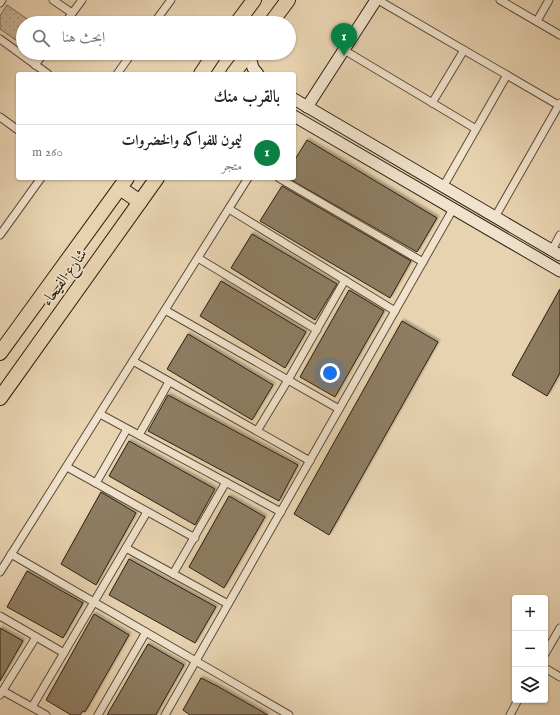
<!DOCTYPE html>
<html lang="ar">
<head>
<meta charset="utf-8">
<style>
	body { margin:0; font-family:"IM FELL English",Amiri,serif; background:#f6f6f6; color:#222; direction:rtl }
	.controls { position:absolute; right:12px; bottom:12px; display:grid; overflow:hidden; border-radius:4px; box-shadow:0 1px 3px #0004 }
	.controls button { width:36px; height:36px; display:grid; place-items:center; padding:0; border:0; border-bottom:1px solid #e0e0e0; background:#fff; color:#222; font:20px sans-serif }
	.you { position:absolute; left:330px; top:373px; width:14px; height:14px; margin:-10px; border:3px solid #fff; border-radius:50%; background:#1a73e8; box-shadow:0 0 0 6px #1a73e833 }
	.badge { display:grid; place-items:center; width:26px; height:26px; border-radius:50%; background:#0b8043; color:#fff; font-size:13px; font-weight:700 }
	.pin { position:absolute; translate:-50% -33px; filter:drop-shadow(0 1px 2px #0008) }
	.pin::after { content:''; position:absolute; top:21px; width:14px; height:12px; background:inherit; clip-path:polygon(0 0,100% 0,50% 100%) }
	.list { margin:0; padding:0; list-style:none }
	h2 { display:flex; justify-content:space-between; align-items:center; height:52px; margin:0; padding:0 16px; font-size:17px }
	h2 small { font-size:13px; font-weight:400; color:#767676 }
	.list li { display:grid; grid-template-columns:26px 1fr auto; gap:12px; align-items:center; box-sizing:border-box; height:56px; padding:0 16px; border-top:1px solid #e0e0e0 }
	.list b { display:block; font-size:15px; white-space:nowrap }
	.list p { margin:0; font-size:13px; white-space:nowrap; color:#767676 }
	.list em { font-size:13px; font-style:normal; color:#767676 }
	.icon { flex:none; width:22px; height:22px; fill:none; stroke:currentColor; stroke-width:2; stroke-linecap:round; stroke-linejoin:round }
	.map { position:relative; flex:none; width:560px; height:715px; overflow:hidden; direction:ltr }
	.search { position:absolute; background:#fff; box-shadow:0 1px 3px #0004; left:16px; top:16px; width:280px; height:44px; display:flex; align-items:center; gap:10px; box-sizing:border-box; padding:0 14px; border-radius:22px; color:#767676; font-size:15px }
	.panel { position:absolute; background:#fff; box-shadow:0 1px 3px #0004; left:16px; top:72px; width:280px; height:108px; border-radius:4px; direction:rtl }
	.map>svg:first-child { display:block }
	.park { fill:url(#park-dots); stroke:#7a6a54 }
	.building { fill:#8e7d64; stroke:#2c2011; filter:url(#shadow) }
	.lines { fill:none; stroke-linecap:round; stroke-linejoin:round }
	.street-casing { stroke:#5b4d39; stroke-width:9 }
	.secondary-casing { stroke:#2c2011; stroke-width:13 }
	.highway-casing { stroke:#2c2011; stroke-width:16 }
	.street { stroke:#f0e2cc; stroke-width:7 }
	.secondary { stroke:#f0e2cc; stroke-width:11 }
	.highway { stroke:#e8d3b1; stroke-width:14 }
	.labels { text-anchor:middle; dominant-baseline:central; stroke-width:3.5; stroke-linejoin:round; paint-order:stroke }
	.street-label { font-size:16px; fill:#2c2011; stroke:#f0e2cc }
</style>
</head>
<body>
<div class="map">
<svg width="560" height="715" viewBox="0 0 560 715">
	<defs>
		<pattern id="park-dots" width="8" height="8" patternUnits="userSpaceOnUse"><rect width="8" height="8" fill="#c8b596"/><path d="M2 2h.1M6 6h.1" fill="none" stroke="#ac9b80" stroke-width="1.8" stroke-linecap="round"/></pattern>
		<filter id="shadow"><feDropShadow dx="2" dy="-2" stdDeviation="1" flood-color="#0004"/></filter>
	</defs>
	<rect width="100%" height="100%" fill="#e8d3b1"/>
	<filter id="stains"><feTurbulence type="fractalNoise" baseFrequency=".005" numOctaves="4"/><feColorMatrix values="0 0 0 0 .2 0 0 0 0 .09 0 0 0 0 .02 0 0 0 .5 -.17"/></filter>
	<radialGradient id="worn" r=".72"><stop offset=".6" stop-color="#630" stop-opacity="0"/><stop offset="1" stop-color="#630" stop-opacity=".3"/></radialGradient>
	<path class="park" d="M7 5 33 23H23V45L0 29V16Z"/>
	<g class="building">
		<path d="M307 140 437 218 417 252 293 181 294 161Z"/>
		<path d="M282 186 411 261 390 298 260 221Z"/>
		<path d="M252 234 337 284 315 320 231 268Z"/>
		<path d="M221 281 306 332 285 368 200 316Z"/>
		<path d="M560 289V373L547 396 512 375Z"/>
		<path d="M349 290 384 311 335 397 300 377Z"/>
		<path d="M402 321 438 342 329 535 294 514Z"/>
		<path d="M188 334 273 385 252 420 167 369Z"/>
		<path d="M168 395 298 465 279 501 148 431Z"/>
		<path d="M129 441 215 489 195 525 109 476Z"/>
		<path d="M101 492 136 513 96 585 61 564Z"/>
		<path d="M229 496 265 517 224 588 189 567Z"/>
		<path d="M129 559 216 607 195 643 109 595Z"/>
		<path d="M27 571 83 603 63 638 7 607Z"/>
		<path d="M94 614 129 635 85 712 83 711 80 715H71L46 700Z"/>
		<path d="M0 628 23 641 0 681Z"/>
		<path d="M148 644 184 665 159 709 156 715H107Z"/>
		<path d="M201 678 217 686 268 715H190L183 710Z"/>
	</g>
	<g class="lines">
		<defs>
			<g id="street">
				<path d="M53 0 72 13"/>
				<path d="M378 0 560 106"/>
				<path d="M500 0 560 35"/>
				<path d="M0 3 2 0"/>
				<path d="M537 21 549 0"/>
				<path d="M65 23 82 0"/>
				<path d="M154 23 171 0"/>
				<path d="M0 39 48 74"/>
				<path d="M344 50 476 129"/>
				<path d="M35 65 44 53"/>
				<path d="M117 74 132 53"/>
				<path d="M432 103 464 50"/>
				<path d="M0 117 18 130"/>
				<path d="M279 178 423 262"/>
				<path d="M443 187 507 75"/>
				<path d="M229 209 395 311"/>
				<path d="M495 217 560 103"/>
				<path d="M0 235 41 178"/>
				<path d="M552 250 560 235"/>
				<path d="M198 258 317 330"/>
				<path d="M165 310 339 409"/>
				<path d="M133 361 310 461"/>
				<path d="M100 414 281 512"/>
				<path d="M257 431 288 380 345 280"/>
				<path d="M139 435 169 382"/>
				<path d="M67 467 195 538"/>
				<path d="M96 483 127 429"/>
				<path d="M126 548 228 604"/>
				<path d="M11 554 289 715"/>
				<path d="M0 572 248 178"/>
				<path d="M173 574 226 482"/>
				<path d="M0 616 64 653"/>
				<path d="M545 654 560 628"/>
				<path d="M545 668 560 677"/>
				<path d="M3 691 46 715"/>
				<path d="M0 695 36 637"/>
				<path d="M32 707 147 512"/>
				<path d="M98 715 146 632"/>
				<path d="M165 715 453 209"/>
				<path d="M510 715 518 700"/>
			</g>
			<g id="secondary">
				<path d="M249 53 253 68 258 74"/>
				<path d="M294 99 560 255"/>
				<path d="M307 107 376 0"/>
				<path d="M294 116 560 271"/>
			</g>
			<g id="highway">
				<path d="M237 23 254 0"/>
				<path d="M271 23 288 0"/>
				<path d="M201 74 215 53"/>
				<path d="M233 74 249 53"/>
				<path d="M120 188 140 202"/>
				<path d="M0 353 127 178"/>
				<path d="M0 398 157 178"/>
			</g>
		</defs>
		<use href="#street" class="street-casing"/>
		<use href="#secondary" class="secondary-casing"/>
		<use href="#highway" class="highway-casing"/>
		<use href="#street" class="street"/>
		<use href="#secondary" class="secondary"/>
		<use href="#highway" class="highway"/>
	</g>
	<g class="labels">
		<g class="street-label">
			<text transform="translate(65 278) rotate(-54)">شارع الفيحاء</text>
		</g>
	</g>
	<rect width="100%" height="100%" filter="url(#stains)"/>
	<rect width="100%" height="100%" fill="url(#worn)"/>
</svg>
<div class="controls">
<button>+</button>
<button>−</button>
<button><svg class="icon" aria-label="layers" viewBox="0 0 24 24"><path d="M12 4l9 5-9 5-9-5zM3 14l9 5 9-5"/></svg></button>
</div>
<div class="you"></div>
<div class="pin badge" style="left:344px;top:56px">1</div>
<div class="search"><svg class="icon" aria-label="search" viewBox="0 0 24 24"><circle cx="10" cy="10" r="6"/><path d="M15 15l6 6"/></svg>ابحث هنا</div>
<section class="panel">
<h2>بالقرب منك<small></small></h2>
<ul class="list">
<li><span class="badge">1</span><div><b>ليمون للفواكه والخضروات</b><p>متجر</p></div><em>260 m</em></li>
</ul>
</section>
</div>
</body>
</html>
